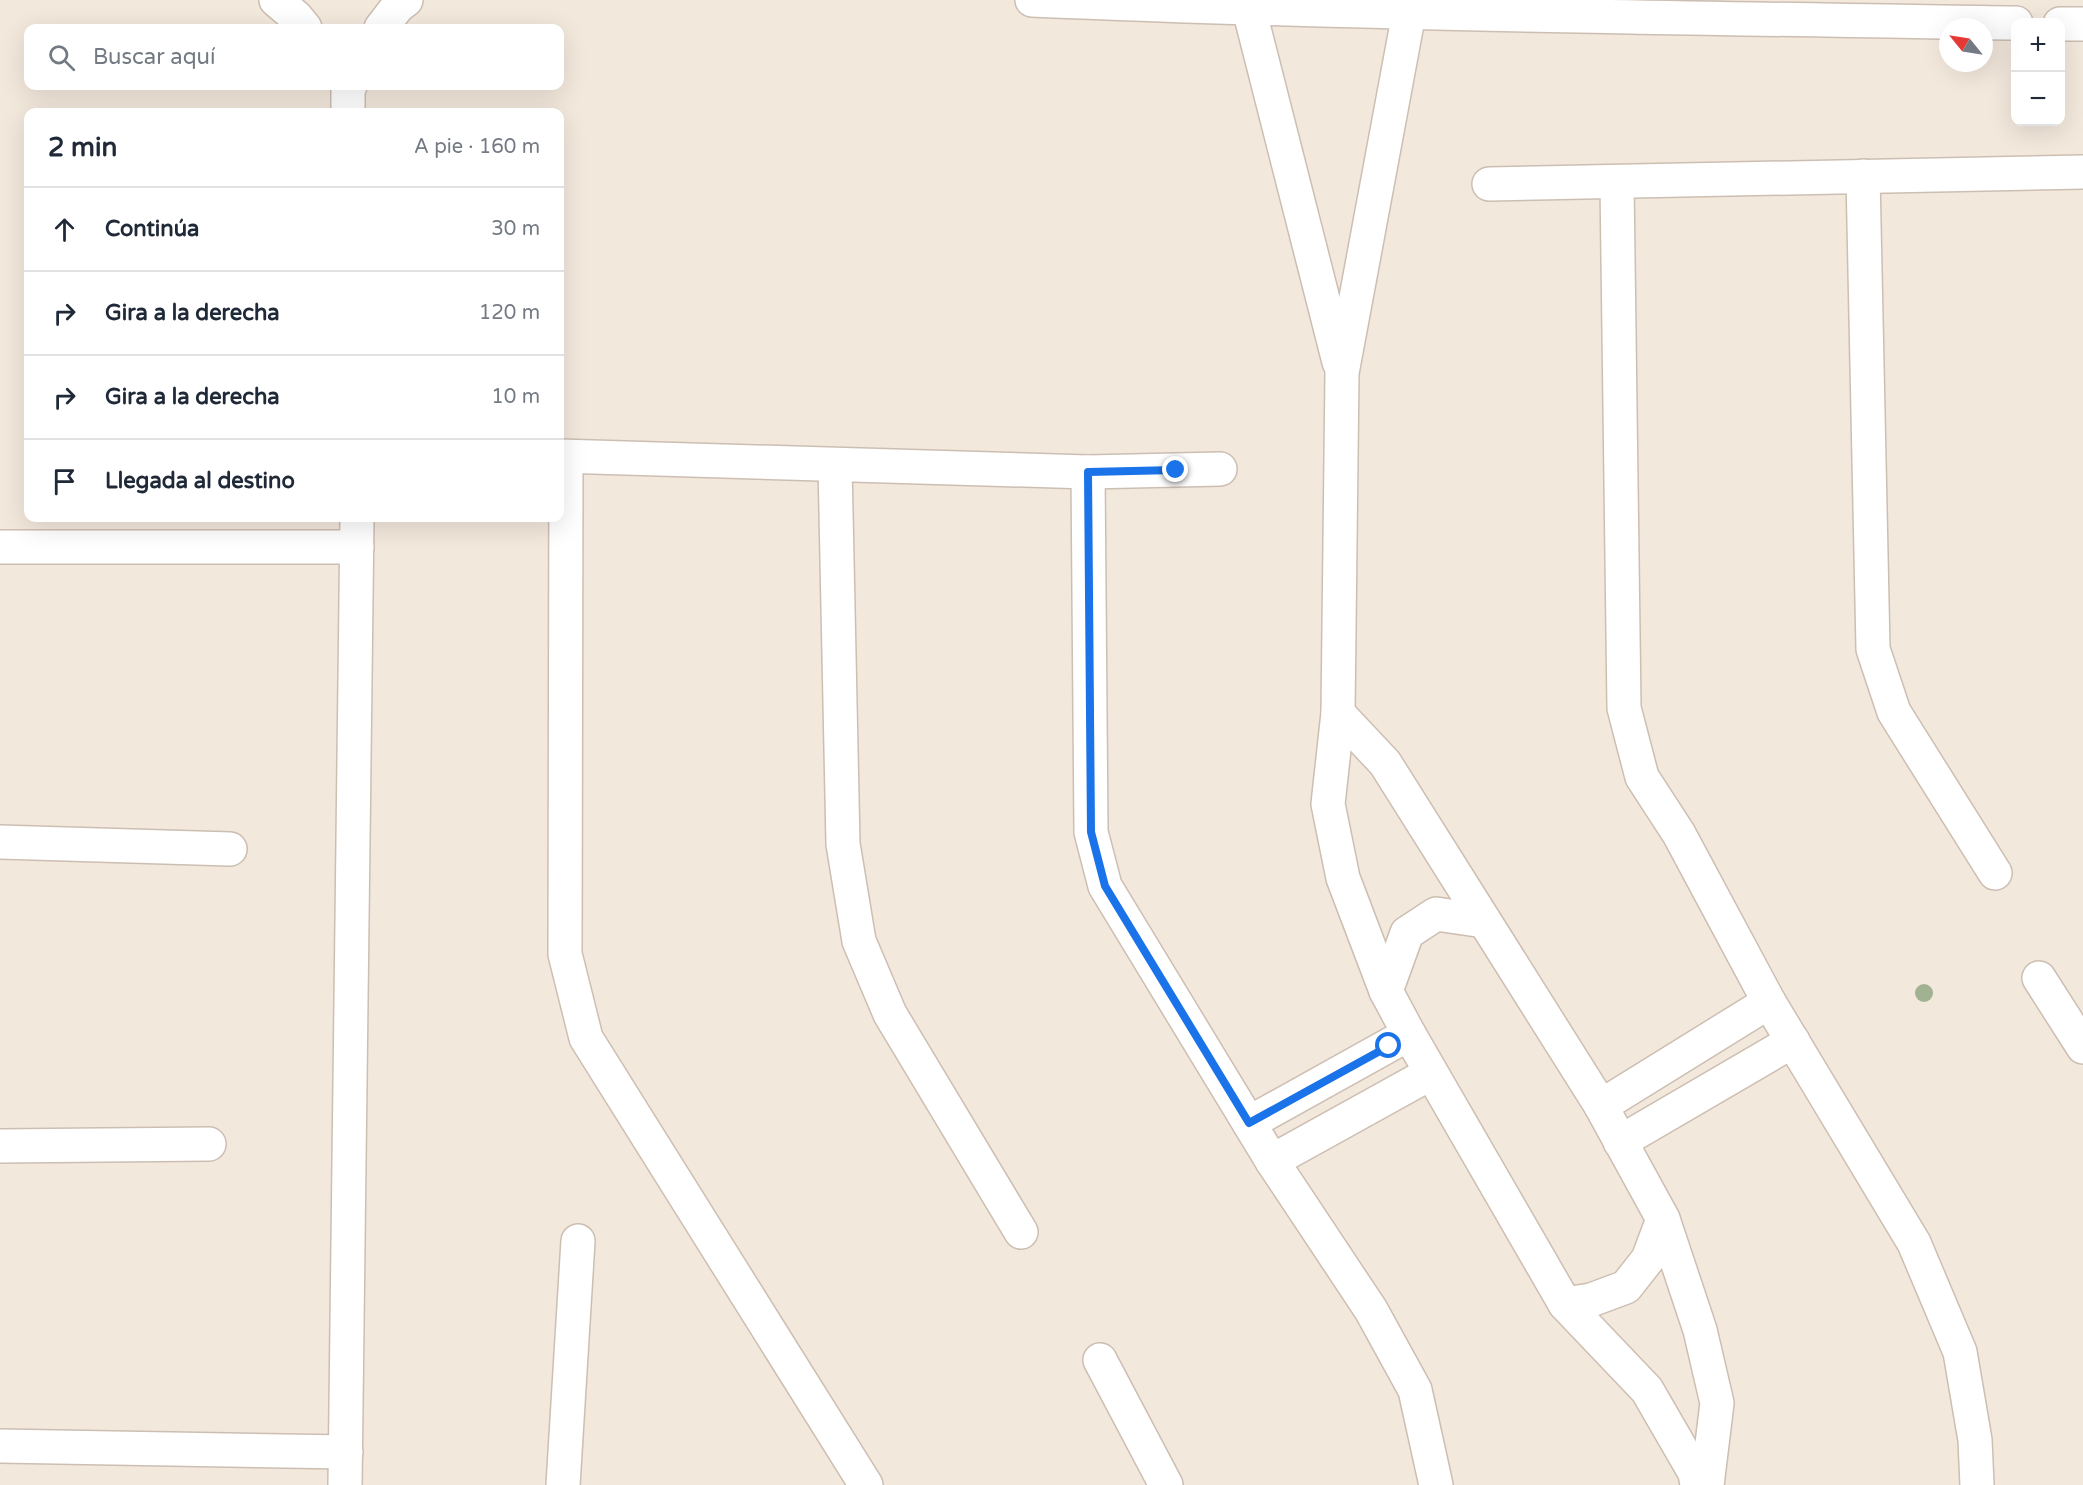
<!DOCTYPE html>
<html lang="es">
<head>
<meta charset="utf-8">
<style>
	body { margin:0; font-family:"Varela Round",sans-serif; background:#f2f2f3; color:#1f2937 }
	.controls { position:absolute; right:18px; top:18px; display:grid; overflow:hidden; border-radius:12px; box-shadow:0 6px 24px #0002 }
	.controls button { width:54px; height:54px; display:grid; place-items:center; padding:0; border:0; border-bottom:2px solid #e0e1e3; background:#fff; color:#1f2937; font:30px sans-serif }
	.compass { position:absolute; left:1939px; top:18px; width:54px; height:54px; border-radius:50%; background:#fff; box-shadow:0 6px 24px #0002; rotate:300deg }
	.stop { position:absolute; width:18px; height:18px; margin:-14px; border:4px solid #1a73e8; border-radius:50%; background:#fff }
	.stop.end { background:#1a73e8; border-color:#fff; box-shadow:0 2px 6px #0008 }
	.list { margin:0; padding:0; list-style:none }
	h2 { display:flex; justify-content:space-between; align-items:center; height:78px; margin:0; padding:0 24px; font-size:26px }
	h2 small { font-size:20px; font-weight:400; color:#747a83 }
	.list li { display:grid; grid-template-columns:39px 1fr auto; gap:18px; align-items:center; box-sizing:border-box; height:84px; padding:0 24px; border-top:2px solid #e0e1e3 }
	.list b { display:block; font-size:22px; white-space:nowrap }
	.list em { font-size:20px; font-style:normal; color:#747a83 }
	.icon { flex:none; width:33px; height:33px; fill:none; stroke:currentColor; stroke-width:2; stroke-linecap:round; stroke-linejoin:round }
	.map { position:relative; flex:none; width:2083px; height:1485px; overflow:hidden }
	.search { position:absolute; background:#fff; box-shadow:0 6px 24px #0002; left:24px; top:24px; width:540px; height:66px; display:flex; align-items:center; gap:15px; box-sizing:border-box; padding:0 21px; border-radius:12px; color:#747a83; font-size:22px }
	.panel { position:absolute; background:#fff; box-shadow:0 6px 24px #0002; left:24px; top:108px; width:540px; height:414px; border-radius:12px }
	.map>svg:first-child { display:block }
	.residential { fill:#f3e8dc; fill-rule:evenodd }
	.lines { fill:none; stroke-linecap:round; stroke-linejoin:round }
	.minor-casing { stroke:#cdbeb2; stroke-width:36 }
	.minor { stroke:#fff; stroke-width:33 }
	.tree { fill:#a1b293 }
	.route { stroke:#1a73e8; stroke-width:8 }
</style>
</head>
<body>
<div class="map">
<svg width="2083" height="1485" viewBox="0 0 2083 1485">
	<rect width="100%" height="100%" fill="#fbf6ed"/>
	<path class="residential" d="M0 0H2083V1485H0ZM2016 22H2060V122H2016ZM1948 27H1984V63H1948ZM28 28H560V86H28ZM28 112H560V518H28Z"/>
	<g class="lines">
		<defs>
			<g id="minor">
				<path d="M276 0 296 17 305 28"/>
				<path d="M1032 0C1359 14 1687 18 2016 23"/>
				<path d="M1249 0V9L1339 362"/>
				<path d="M1410 0 1409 13 1342 373 1338 713 1328 804 1343 878 1386 991 1409 1034 1565 1304 1647 1390 1695 1473 1697 1485"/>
				<path d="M2060 24H2083"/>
				<path d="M381 28 398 6 406 0"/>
				<path d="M348 112V90L350 86"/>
				<path d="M1863 176 1873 649 1894 712 1995 873"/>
				<path d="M1617 182 1624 708 1642 777 1679 834 1769 1002 1914 1243 1960 1352 1975 1440 1977 1485"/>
				<path d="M1489 184 2083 172"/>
				<path d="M560 456 1088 472 1220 469"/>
				<path d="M566 457 565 954 586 1038 866 1485"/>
				<path d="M835 465 843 844 859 941 890 1014 1021 1232"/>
				<path d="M1088 472 1091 832 1105 886 1272 1161 1371 1310 1415 1390 1436 1485"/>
				<path d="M0 547H357"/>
				<path d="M1338 713 1385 763 1601 1106 1663 1219 1700 1330 1717 1403 1707 1485"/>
				<path d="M0 842 230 849"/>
				<path d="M2039 978 2083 1047"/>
				<path d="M1386 991 1407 933 1436 914 1484 921"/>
				<path d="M1601 1106 1769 1002"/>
				<path d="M1249 1123 1409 1034"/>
				<path d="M1620 1142 1793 1041"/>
				<path d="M0 1146 209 1144"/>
				<path d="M1272 1161 1431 1073"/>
				<path d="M1565 1304 1591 1300 1626 1287 1648 1259 1663 1219"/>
				<path d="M1100 1360 1166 1485"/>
				<path d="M0 1446 346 1452"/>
				<path d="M345 1485 357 518"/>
				<path d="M563 1485 578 1241"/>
			</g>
		</defs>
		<use href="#minor" class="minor-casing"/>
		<use href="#minor" class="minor"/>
	</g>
	<circle class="tree" cx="1924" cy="993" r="9"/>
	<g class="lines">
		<path class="route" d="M1176 470 1088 472 1091 832 1105 886 1249 1123 1389 1046"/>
	</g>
</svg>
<div class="controls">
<button>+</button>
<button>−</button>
</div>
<svg class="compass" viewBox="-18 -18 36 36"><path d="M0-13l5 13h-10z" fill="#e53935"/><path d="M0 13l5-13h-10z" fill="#747a83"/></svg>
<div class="stop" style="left:1389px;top:1046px"></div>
<div class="stop end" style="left:1176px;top:470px"></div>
<div class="search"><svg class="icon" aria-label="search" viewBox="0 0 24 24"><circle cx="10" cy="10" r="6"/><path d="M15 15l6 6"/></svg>Buscar aquí</div>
<section class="panel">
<h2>2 min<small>A pie · 160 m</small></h2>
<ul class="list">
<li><svg class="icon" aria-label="ahead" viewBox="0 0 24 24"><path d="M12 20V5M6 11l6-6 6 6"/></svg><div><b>Continúa</b></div><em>30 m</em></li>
<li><svg class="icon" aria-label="right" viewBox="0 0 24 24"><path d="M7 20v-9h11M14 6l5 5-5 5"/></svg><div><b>Gira a la derecha</b></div><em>120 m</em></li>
<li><svg class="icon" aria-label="right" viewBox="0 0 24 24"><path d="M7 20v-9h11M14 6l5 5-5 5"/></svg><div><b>Gira a la derecha</b></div><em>10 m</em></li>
<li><svg class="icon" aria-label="arrive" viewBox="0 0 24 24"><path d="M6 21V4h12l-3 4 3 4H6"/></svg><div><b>Llegada al destino</b></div></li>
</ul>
</section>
</div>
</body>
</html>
